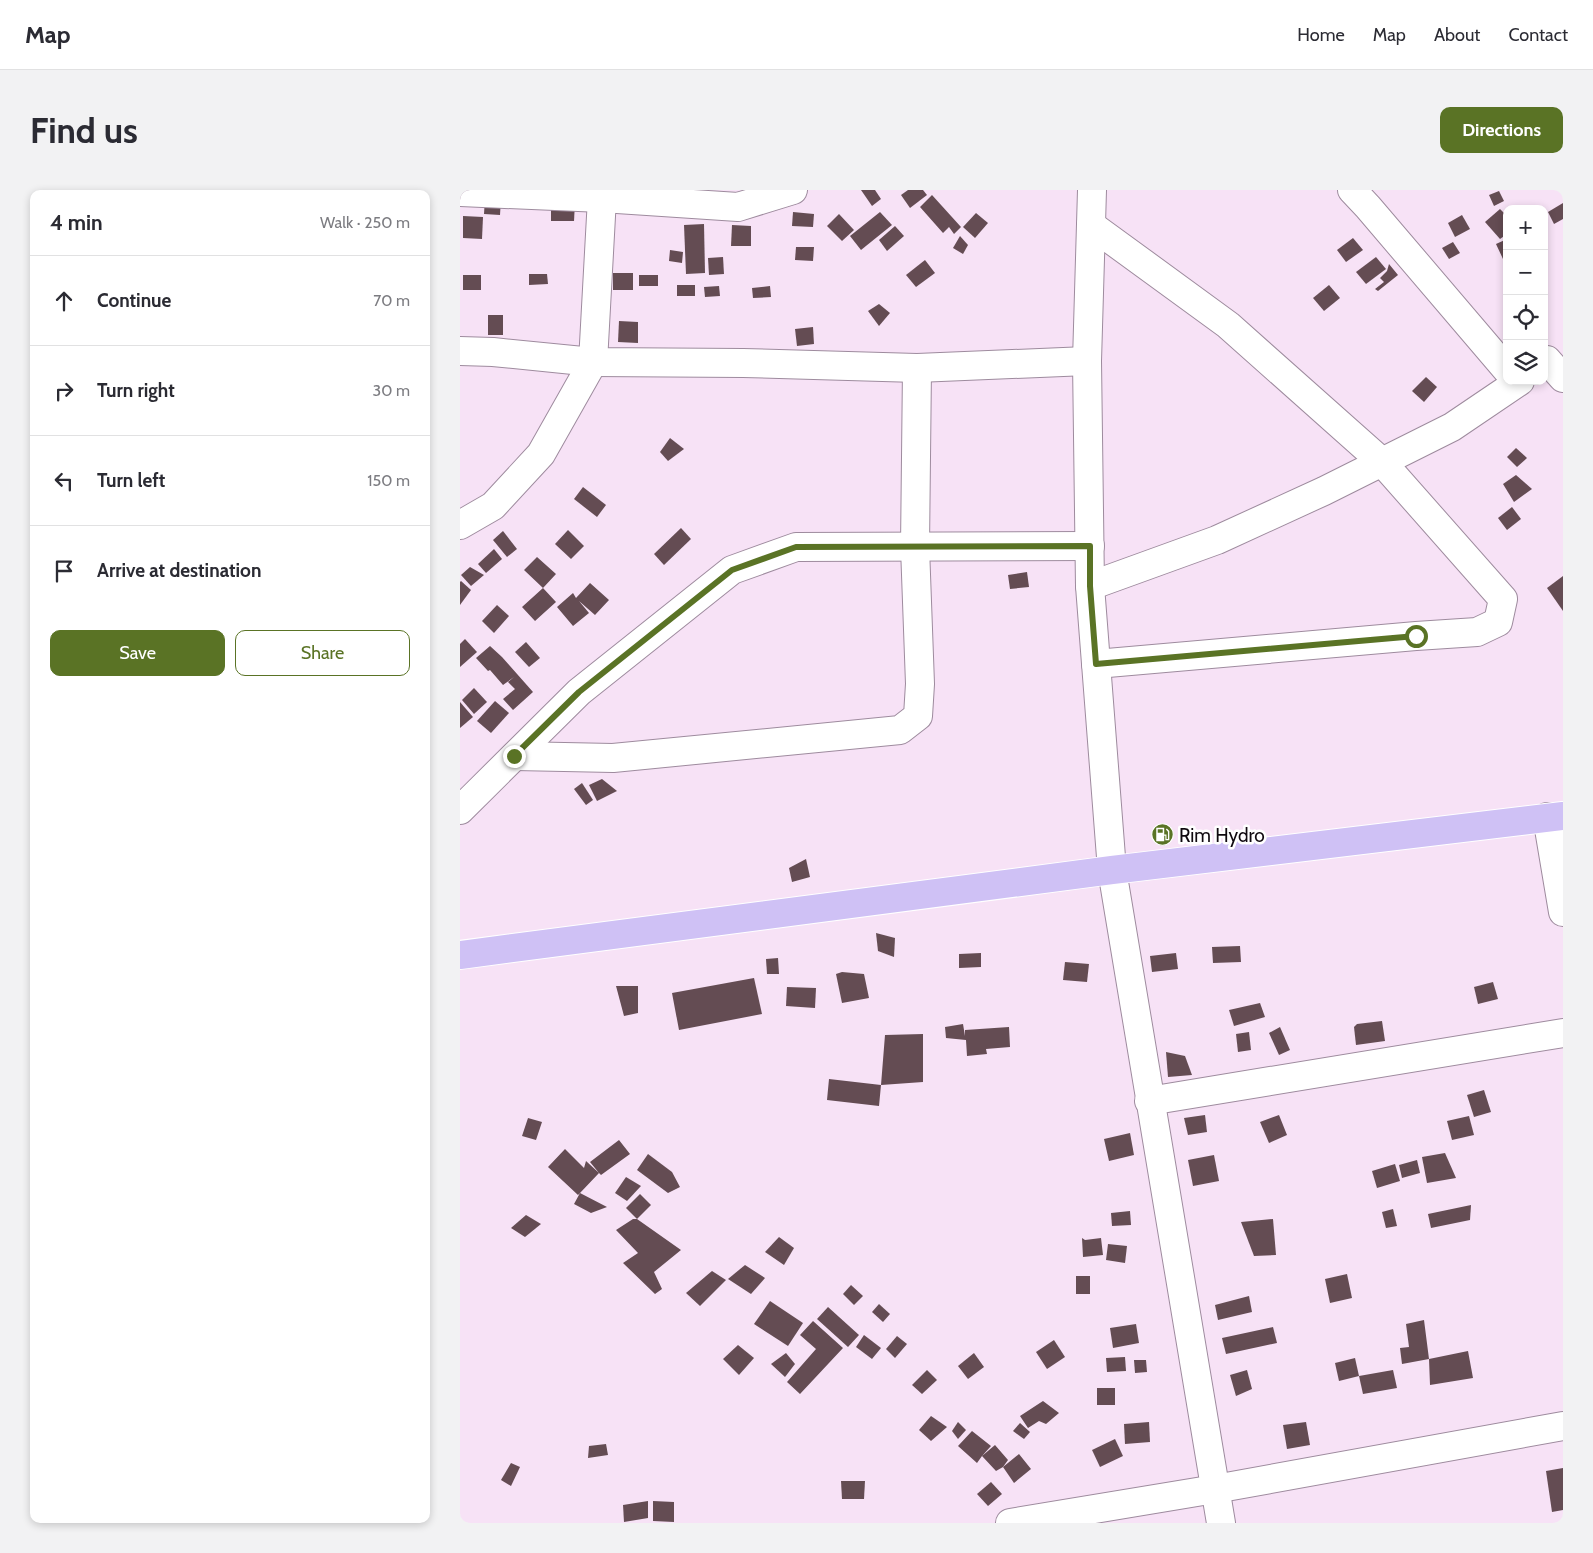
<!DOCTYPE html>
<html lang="en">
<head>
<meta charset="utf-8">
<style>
	body { margin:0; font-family:Cabin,sans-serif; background:#f2f2f3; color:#2b2b33 }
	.controls { position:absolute; right:15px; top:15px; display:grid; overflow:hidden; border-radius:10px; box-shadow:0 2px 8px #0003 }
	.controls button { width:45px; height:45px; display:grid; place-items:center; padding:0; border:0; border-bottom:1px solid #e1e1e2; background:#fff; color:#2b2b33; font:25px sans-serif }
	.stop { position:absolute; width:15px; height:15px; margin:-11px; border:4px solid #5a7325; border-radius:50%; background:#fff }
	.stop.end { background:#5a7325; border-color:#fff; box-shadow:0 1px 5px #0008 }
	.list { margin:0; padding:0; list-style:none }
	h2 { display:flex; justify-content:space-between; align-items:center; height:65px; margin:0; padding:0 20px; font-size:21px }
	h2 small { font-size:16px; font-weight:400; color:#7c7c81 }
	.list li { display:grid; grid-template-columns:32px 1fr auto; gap:15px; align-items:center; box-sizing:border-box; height:90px; padding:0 20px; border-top:1px solid #e1e1e2 }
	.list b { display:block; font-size:19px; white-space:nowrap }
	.list em { font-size:16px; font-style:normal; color:#7c7c81 }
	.actions { display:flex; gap:10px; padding:15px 20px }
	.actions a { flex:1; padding:11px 0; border:1px solid #5a7325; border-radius:10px; text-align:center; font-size:18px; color:#5a7325 }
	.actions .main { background:#5a7325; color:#fff }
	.icon { flex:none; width:28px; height:28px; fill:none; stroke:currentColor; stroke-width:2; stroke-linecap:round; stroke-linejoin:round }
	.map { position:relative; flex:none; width:1103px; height:1333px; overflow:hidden; border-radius:10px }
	header { display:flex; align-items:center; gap:30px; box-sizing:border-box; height:70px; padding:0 25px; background:#fff; border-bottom:1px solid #e1e1e2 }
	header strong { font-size:24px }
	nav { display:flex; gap:28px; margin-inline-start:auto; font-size:18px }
	.intro { display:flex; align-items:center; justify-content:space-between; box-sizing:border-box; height:120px; padding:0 30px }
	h1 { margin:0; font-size:35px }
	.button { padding:12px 22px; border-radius:10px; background:#5a7325; color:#fff; font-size:18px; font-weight:700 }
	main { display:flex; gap:30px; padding:0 30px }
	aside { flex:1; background:#fff; border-radius:10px; box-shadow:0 2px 8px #0003 }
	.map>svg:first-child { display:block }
	.building { fill:#644c53 }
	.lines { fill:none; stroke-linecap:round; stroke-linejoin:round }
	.street-casing { stroke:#9e8b9e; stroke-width:30 }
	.primary-casing { stroke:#fff; stroke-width:30 }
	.street { stroke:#fff; stroke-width:28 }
	.primary { stroke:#cfc1f5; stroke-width:28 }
	.route { stroke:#5a7325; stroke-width:6 }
	.labels { text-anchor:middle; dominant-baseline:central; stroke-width:5; stroke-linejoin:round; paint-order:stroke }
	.poi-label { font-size:19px; fill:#0f090f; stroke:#fff; text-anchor:start }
</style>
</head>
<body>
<header>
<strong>Map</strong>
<nav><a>Home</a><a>Map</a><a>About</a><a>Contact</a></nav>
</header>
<div class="intro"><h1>Find us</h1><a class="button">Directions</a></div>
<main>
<aside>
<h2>4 min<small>Walk · 250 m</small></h2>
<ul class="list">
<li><svg class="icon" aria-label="ahead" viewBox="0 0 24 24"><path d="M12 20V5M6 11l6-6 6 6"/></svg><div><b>Continue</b></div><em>70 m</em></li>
<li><svg class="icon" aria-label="right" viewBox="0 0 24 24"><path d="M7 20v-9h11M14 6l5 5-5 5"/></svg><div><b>Turn right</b></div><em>30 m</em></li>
<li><svg class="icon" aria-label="left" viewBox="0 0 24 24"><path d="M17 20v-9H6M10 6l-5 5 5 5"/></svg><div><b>Turn left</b></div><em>150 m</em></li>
<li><svg class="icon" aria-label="arrive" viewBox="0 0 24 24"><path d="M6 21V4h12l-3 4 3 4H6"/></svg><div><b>Arrive at destination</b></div></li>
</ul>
<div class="actions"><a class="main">Save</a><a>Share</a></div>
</aside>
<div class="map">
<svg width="1103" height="1333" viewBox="0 0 1103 1333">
	<rect width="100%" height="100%" fill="#f7e2f6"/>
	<g class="building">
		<path d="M401 0H415L421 9 412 16Z"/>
		<path d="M448 0H463L467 5 450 18 441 5Z"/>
		<path d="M1039 1 1044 11 1034 16 1029 5Z"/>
		<path d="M472 5 501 37 494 44 489 37 483 43 460 17Z"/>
		<path d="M25 9 41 10 40 25 24 24Z"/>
		<path d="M91 12 115 13 114 31H91Z"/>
		<path d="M1103 13V29L1094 34 1088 22Z"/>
		<path d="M1040 19 1047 26V44L1040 49 1025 32Z"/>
		<path d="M333 22 354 24 353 37 332 36Z"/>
		<path d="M420 22 432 35 401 60 390 46Z"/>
		<path d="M516 23 528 33 515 48 503 37Z"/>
		<path d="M379 24 394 40 382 51 367 36Z"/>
		<path d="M1002 25 1010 39 995 47 988 33Z"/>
		<path d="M3 26 23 27 22 49 3 48Z"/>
		<path d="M244 34 245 83 226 84 224 35Z"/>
		<path d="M272 35 291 36V56H271Z"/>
		<path d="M435 36 444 46 427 61 419 50Z"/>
		<path d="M500 46 508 55 503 64 493 58Z"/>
		<path d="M893 48 903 60 886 72 877 60Z"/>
		<path d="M1047 49V68L1043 69 1036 54Z"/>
		<path d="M993 52 1000 63 989 69 982 58Z"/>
		<path d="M336 57H354L353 71 335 70Z"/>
		<path d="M210 60 223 62 222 73 209 71Z"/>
		<path d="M263 67 264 84 249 85 248 68Z"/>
		<path d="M916 67 926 79 906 94 896 82Z"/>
		<path d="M465 70 475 83 456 97 446 85Z"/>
		<path d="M929 74 938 85 918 101 915 99 924 92 920 88 927 81Z"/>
		<rect x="153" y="83" width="20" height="17"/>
		<path d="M69 84H87L88 94 69 95Z"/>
		<rect x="3" y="85" width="18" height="15"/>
		<rect x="179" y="85" width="19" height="11"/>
		<rect x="217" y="95" width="18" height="11"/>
		<path d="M869 95 880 108 864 121 853 108Z"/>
		<path d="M259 96 260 106 245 107 244 97Z"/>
		<path d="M310 96 311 107 293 108 292 98Z"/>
		<path d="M419 114 430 123 419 136 408 121Z"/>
		<rect x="28" y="125" width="15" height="20"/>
		<path d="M159 131 178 132V153L158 152Z"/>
		<path d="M353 137 354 154 337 156 335 139Z"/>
		<path d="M966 187 977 197 964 212 952 201Z"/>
		<path d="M210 248 224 259 208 271 200 262Z"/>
		<path d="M1056 258 1067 268 1057 277 1047 267Z"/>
		<path d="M1056 285 1072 299 1054 312 1043 294Z"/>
		<path d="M123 297 146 315 137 327 114 309Z"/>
		<path d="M1052 317 1061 329 1047 340 1038 328Z"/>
		<path d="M221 338 231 349 204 375 194 364Z"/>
		<path d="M108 340 124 356 111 369 95 354Z"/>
		<path d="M43 341 57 359 47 367 33 350Z"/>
		<path d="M34 359 42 369 26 383 18 374Z"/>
		<path d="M77 367 96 384 83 398 96 412 75 431 62 417 83 398 64 380Z"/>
		<path d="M10 377 24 385 11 396 1 385Z"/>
		<path d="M567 382 569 397 550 399 548 385Z"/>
		<path d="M1103 386V421L1087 398Z"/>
		<path d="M1 391 11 400 0 415V392Z"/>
		<path d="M130 393 149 410 135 425 119 411 129 423 113 436 97 417 113 403 116 408Z"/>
		<path d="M37 415 49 426 34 443 22 431Z"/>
		<path d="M5 449 17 462 0 477V454Z"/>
		<path d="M66 452 80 468 69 477 55 462Z"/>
		<path d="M30 456 42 467 73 502 53 520 43 509 55 499 48 492 54 487 43 495 30 480 28 481 16 468Z"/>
		<path d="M14 498 27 512 14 524 2 510Z"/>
		<path d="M35 511 49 523 31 543 17 531Z"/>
		<path d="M0 512 13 527 0 538Z"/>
		<path d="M142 589 157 601 137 611 129 595Z"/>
		<path d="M122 593 133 610 126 615 114 599Z"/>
		<path d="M346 669 350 687 332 692 329 678Z"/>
		<path d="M416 743 435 748 434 767 418 761Z"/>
		<path d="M780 756 781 772 753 773 752 757Z"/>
		<path d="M521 763V777L499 778V764Z"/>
		<path d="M716 763 718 779 692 782 690 766Z"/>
		<path d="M318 768 319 784H307L306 769Z"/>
		<path d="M605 772 629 774 627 792 603 790Z"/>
		<path d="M382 782 404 784 409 808 382 813 376 784Z"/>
		<path d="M294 788 302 824 219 840 212 803Z"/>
		<path d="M1033 792 1038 809 1018 814 1014 797Z"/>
		<path d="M156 796H178V823L164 826Z"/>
		<path d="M327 797 356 798 355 818 326 816Z"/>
		<path d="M800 813 805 827 774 836 769 820Z"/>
		<path d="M922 831 925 851 896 855 894 837 897 834Z"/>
		<path d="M503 834 505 846V840L549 837 550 857 526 859 527 864 507 866 506 850 486 848 485 837Z"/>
		<path d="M820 837 830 860 819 865 809 843Z"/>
		<path d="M789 842 791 860 778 862 776 844Z"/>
		<path d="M463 844V892L421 895 419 916 367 910 369 889 421 895 425 845Z"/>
		<path d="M706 862 725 866 732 885 708 887Z"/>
		<path d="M1024 900 1031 922 1014 927 1007 905Z"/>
		<path d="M745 925 747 942 728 945 724 928Z"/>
		<path d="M819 925 827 945 809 953 800 932Z"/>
		<path d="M1009 926 1014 945 992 950 987 931Z"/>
		<path d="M68 928 82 932 76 950 62 946Z"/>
		<path d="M670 943 674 965 649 971 644 949Z"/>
		<path d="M159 950 170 964 141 985 139 983 120 1003 147 1017 131 1023 114 1014 120 1003 118 1005 88 977 105 959 124 978 126 971 139 983 130 972Z"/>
		<path d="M985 963 996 988 967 993 962 967Z"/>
		<path d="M188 964 212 982 220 997 208 1003 177 980Z"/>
		<path d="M754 965 759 991 733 996 728 970Z"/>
		<path d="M957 970 960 983 942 988 939 975Z"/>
		<path d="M935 974 940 991 917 998 912 981Z"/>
		<path d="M166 987 181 996 167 1011 155 1003Z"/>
		<path d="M180 1004 191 1015 177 1029 166 1018Z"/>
		<path d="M1011 1015 1010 1030 971 1038 968 1024Z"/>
		<path d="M933 1019 937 1036 926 1038 922 1022Z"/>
		<path d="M670 1021 671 1035 652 1036 651 1023Z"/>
		<path d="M66 1025 81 1034 65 1047 51 1038Z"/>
		<path d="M173 1029H177L221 1060 194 1082 202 1099 195 1104 163 1073 178 1063 156 1040Z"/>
		<path d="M813 1029 816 1065 794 1066 781 1032Z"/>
		<path d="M319 1047 334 1058 324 1075 305 1062Z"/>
		<path d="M622 1048 625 1050 641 1048 643 1065 623 1067Z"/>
		<path d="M648 1054 667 1056 665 1073 646 1070Z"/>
		<path d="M285 1075 305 1088 291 1104 268 1089Z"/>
		<path d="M252 1081 266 1090 240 1116 226 1103Z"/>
		<path d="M887 1084 892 1108 870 1113 865 1089Z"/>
		<rect x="616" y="1086" width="14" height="18"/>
		<path d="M391 1095 403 1106 394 1115 383 1104Z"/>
		<path d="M789 1106 792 1122 758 1130 755 1115Z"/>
		<path d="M310 1111 343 1133 328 1156 294 1134Z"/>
		<path d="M419 1114 430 1124 423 1132 412 1122Z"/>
		<path d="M368 1117 399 1145 388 1157 357 1129Z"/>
		<path d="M964 1130 969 1169 1008 1161 1013 1188 970 1195 969 1169 942 1174 940 1158 949 1157 946 1134Z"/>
		<path d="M353 1131 383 1158 340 1204 327 1192 356 1159 340 1145Z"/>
		<path d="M676 1134 679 1153 653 1158 650 1138Z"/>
		<path d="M813 1137 817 1153 766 1164 762 1148Z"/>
		<path d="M404 1145 421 1158 412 1169 396 1157Z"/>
		<path d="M437 1146 447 1154 435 1168 426 1159Z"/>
		<path d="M594 1150 605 1167 587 1179 576 1162Z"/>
		<path d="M278 1155 294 1168 279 1185 263 1169Z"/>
		<path d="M326 1163 335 1174 325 1187 311 1174Z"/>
		<path d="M514 1163 524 1177 508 1189 498 1176Z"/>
		<path d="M665 1167 666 1181 647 1182 646 1168Z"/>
		<path d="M895 1168 899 1186 879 1191 875 1173Z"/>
		<path d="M674 1170H686L687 1182 675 1183Z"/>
		<path d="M467 1180 477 1190 462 1204 452 1195Z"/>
		<path d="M787 1180 792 1199 776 1206 770 1185Z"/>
		<path d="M933 1180 937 1198 903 1204 899 1186Z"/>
		<rect x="637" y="1198" width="18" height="17"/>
		<path d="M583 1211 599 1223 586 1234 579 1231 568 1238 560 1226Z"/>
		<path d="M471 1226 487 1237 471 1251 459 1240Z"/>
		<path d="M498 1232 506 1240 498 1249 492 1241Z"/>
		<path d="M689 1232 690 1252 665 1254 664 1234Z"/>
		<path d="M846 1232 850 1255 827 1259 823 1235Z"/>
		<path d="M560 1233 570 1242 564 1249 553 1241Z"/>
		<path d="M512 1241 531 1256 522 1266 535 1255 548 1270 543 1277 559 1264 571 1279 554 1293 543 1277 536 1281 522 1266 517 1273 498 1256Z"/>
		<path d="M655 1249 663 1266 640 1277 632 1260Z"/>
		<path d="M146 1254 148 1265 128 1268 129 1256Z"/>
		<path d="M51 1273 60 1277 51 1296 41 1290Z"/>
		<path d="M1103 1278V1320L1092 1322 1086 1281Z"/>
		<path d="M381 1291H405L404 1309H382Z"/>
		<path d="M531 1292 542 1304 528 1316 517 1304Z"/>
		<path d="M188 1311V1328L164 1332 163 1315Z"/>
		<path d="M193 1311 214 1312V1332L193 1331Z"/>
	</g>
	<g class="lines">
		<defs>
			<g id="street">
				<path d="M632 0 627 171 630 396 652 680 761 1333"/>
				<path d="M892 0 908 17 1047 180"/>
				<path d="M0 2 142 8 278 17 333 0"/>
				<path d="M631 35 768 135 922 272 1043 409 1038 432 1017 442 956 446 636 474"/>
				<path d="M0 161 33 162 133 172 283 173 457 178 627 171"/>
				<path d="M1087 170 1103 188"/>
				<path d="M0 335 33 316 81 264 133 172 142 8"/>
				<path d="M630 396 757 350 864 301 992 237 1060 191"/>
				<path d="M55 566 153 568 440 540 458 526 460 494 455 357 457 178"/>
				<path d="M0 620 119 502 272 380 336 357 630 356"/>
				<path d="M1087 627 1103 722"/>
				<path d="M689 911 1103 843"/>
				<path d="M550 1333 755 1299 1103 1236"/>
			</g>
			<path id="primary" d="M0 765 652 680 1103 626"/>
		</defs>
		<use href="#street" class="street-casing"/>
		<use href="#primary" class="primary-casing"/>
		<use href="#street" class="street"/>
		<use href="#primary" class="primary"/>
	</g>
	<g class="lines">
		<path class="route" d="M54 566 119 502 272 380 336 357 630 356V396L636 474 956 446"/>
	</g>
	<defs>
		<symbol id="fuel-disc" viewBox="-11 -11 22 22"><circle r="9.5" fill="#5a7325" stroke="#fff"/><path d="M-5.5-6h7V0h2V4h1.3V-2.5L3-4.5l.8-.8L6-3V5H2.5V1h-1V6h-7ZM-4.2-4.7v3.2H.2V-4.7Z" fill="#fff"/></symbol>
	</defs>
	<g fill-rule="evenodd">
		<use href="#fuel-disc" x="690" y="632" width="25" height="25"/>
	</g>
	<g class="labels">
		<g class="poi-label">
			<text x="719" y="645">Rim Hydro</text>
		</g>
	</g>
</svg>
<div class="controls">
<button>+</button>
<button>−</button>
<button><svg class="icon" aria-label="locate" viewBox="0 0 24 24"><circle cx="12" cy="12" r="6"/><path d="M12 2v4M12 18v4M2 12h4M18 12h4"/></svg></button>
<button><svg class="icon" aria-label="layers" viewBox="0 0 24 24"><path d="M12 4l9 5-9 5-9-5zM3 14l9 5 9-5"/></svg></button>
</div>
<div class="stop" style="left:956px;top:446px"></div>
<div class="stop end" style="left:54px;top:566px"></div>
</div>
</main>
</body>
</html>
